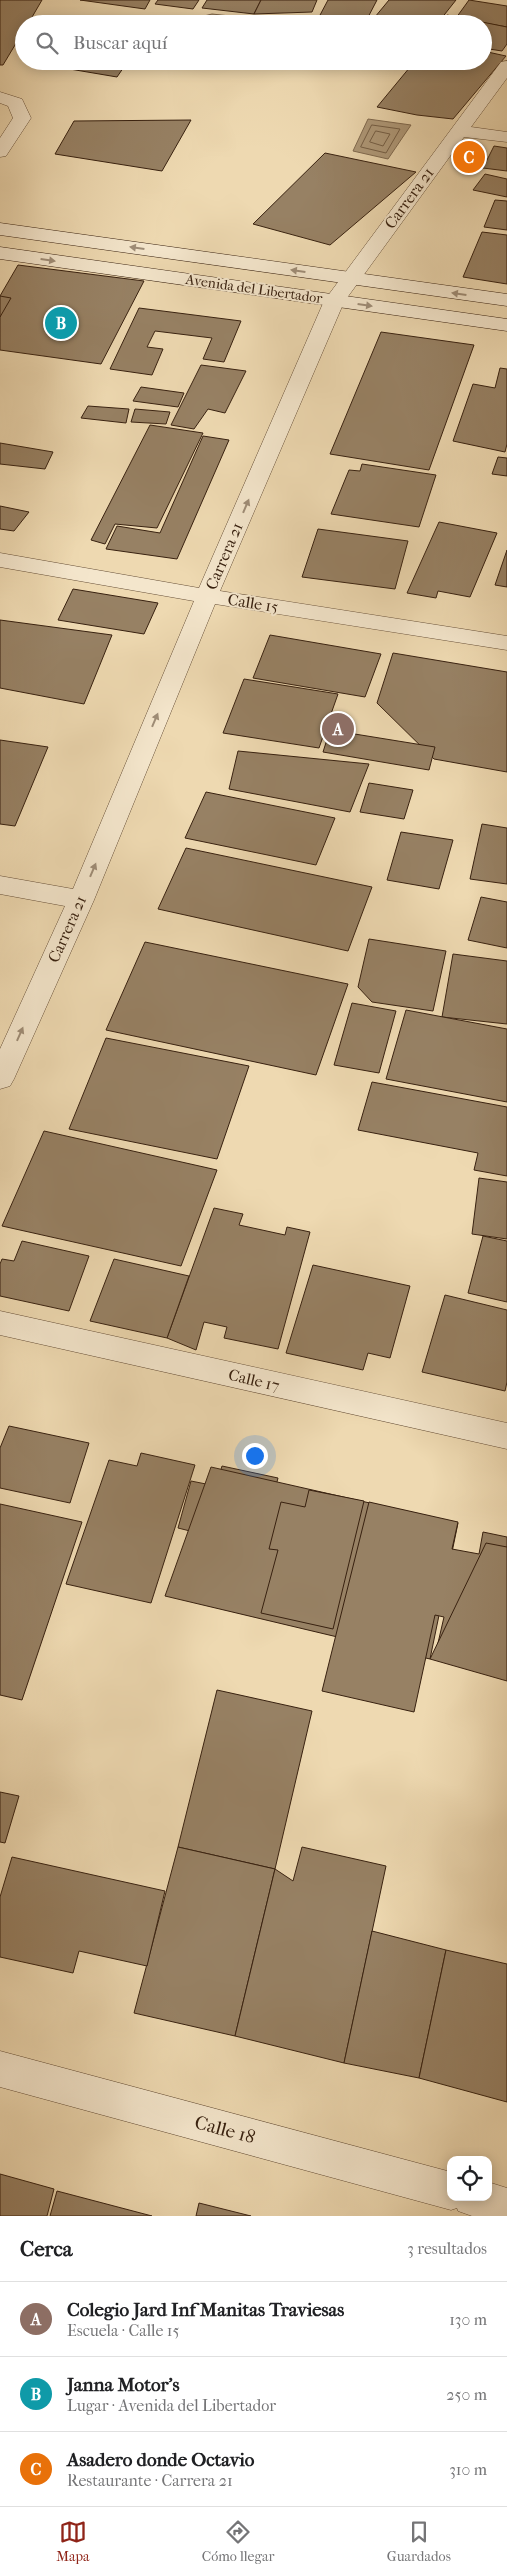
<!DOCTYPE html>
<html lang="es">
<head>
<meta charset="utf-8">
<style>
	body { margin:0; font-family:"IM FELL French Canon",serif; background:#f2f2f2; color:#202124 }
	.controls { position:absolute; right:15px; bottom:15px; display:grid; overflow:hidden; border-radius:10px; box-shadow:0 2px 12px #0003 }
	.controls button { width:45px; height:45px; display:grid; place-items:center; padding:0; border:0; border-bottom:1px solid #e0e0e0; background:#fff; color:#202124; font:25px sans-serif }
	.you { position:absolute; left:254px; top:1455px; width:18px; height:18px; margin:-12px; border:4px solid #fff; border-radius:50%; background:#1a73e8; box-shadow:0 0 0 8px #1a73e833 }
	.badge { display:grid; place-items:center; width:32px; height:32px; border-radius:50%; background:#8f2418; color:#fff; font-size:16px; font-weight:700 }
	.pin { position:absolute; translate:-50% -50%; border:2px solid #fff; box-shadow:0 1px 5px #0006 }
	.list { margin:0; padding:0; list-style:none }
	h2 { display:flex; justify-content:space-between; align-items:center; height:65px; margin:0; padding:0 20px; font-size:21px }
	h2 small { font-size:16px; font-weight:400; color:#757577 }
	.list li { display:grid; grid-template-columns:32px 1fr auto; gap:15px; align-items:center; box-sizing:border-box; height:75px; padding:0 20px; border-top:1px solid #e0e0e0 }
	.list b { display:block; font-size:19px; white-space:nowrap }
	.list p { margin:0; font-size:16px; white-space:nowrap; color:#757577 }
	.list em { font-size:16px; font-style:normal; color:#757577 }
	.icon { flex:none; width:28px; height:28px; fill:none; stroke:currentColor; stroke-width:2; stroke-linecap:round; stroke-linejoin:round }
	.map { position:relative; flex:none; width:507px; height:2216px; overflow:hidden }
	.search { position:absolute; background:#fff; box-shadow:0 2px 12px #0003; left:15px; right:15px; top:15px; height:55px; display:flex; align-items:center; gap:12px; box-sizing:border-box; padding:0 18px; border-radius:28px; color:#757577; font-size:19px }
	.sheet { height:290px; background:#fff }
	nav { display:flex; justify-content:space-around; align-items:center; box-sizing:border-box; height:70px; border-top:1px solid #e0e0e0; background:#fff; font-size:14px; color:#757577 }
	nav a { display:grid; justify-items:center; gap:2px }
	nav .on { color:#8f2418 }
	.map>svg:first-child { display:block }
	.water { fill:#b09a7a; stroke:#806a50 }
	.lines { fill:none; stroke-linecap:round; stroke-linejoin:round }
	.shore { stroke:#745e45; stroke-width:1 }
	.building { fill:#978164; stroke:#382110 }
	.street-casing { stroke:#664f38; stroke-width:1 }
	.secondary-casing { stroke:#382110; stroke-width:1 }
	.street { fill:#f4e6cc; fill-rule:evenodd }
	.secondary { fill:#f4e6cc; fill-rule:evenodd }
	.oneway { fill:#9f8d77 }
	.labels { text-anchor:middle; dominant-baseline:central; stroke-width:4; stroke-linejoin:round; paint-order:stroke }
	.far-street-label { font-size:14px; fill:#382110; stroke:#f4e6cc }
	.street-label { font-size:16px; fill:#382110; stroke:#f4e6cc }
	.near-street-label { font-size:19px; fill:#382110; stroke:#f4e6cc }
</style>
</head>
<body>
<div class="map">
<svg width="507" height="2216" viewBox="0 0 507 2216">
	<rect width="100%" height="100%" fill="#eed9b1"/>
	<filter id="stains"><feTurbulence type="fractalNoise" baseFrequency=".004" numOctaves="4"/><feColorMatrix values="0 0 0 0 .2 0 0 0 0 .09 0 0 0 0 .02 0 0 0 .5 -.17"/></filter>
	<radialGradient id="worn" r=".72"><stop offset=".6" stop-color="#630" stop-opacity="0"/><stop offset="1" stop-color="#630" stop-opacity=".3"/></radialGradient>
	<g class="water">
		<path d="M212 14 230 16 242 24H189L196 18Z"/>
		<path d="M368 119 411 125 388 159 353 151Z"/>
	</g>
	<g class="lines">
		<g class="shore">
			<path d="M372 125 400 129 386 153 361 147Z"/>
			<path d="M376 131 390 134 383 146 370 142Z"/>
		</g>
	</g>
	<g class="building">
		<path d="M0 0H42L28 24H24V30L3 65H0Z"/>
		<path d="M80 0H150L145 9Z"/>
		<path d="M158 0H199L193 9 155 4Z"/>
		<path d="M207 0H261L254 14 202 8Z"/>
		<path d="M261 0H317L312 12 254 14Z"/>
		<path d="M328 0H377L365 23 319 17Z"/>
		<path d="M389 0H456L437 24 370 23Z"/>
		<path d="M469 0 507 6V27L456 18Z"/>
		<path d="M447 15 507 27V44L502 51 483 48V24H442Z"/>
		<path d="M483 51 506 56 453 119 417 115 377 107 415 61H483Z"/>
		<path d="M49 61H128L117 77 46 65Z"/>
		<path d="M191 120 162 171 55 154 74 121Z"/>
		<path d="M494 146 507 148V171L483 168Z"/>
		<path d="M325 153 416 172 330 245 253 224Z"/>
		<path d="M485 174 507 179V197L473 190Z"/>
		<path d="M495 200 507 201V230L484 227Z"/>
		<path d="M482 232 507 235V284L463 277Z"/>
		<path d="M18 265 144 281 101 364 0 350V296Z"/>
		<path d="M0 296 11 298 0 317Z"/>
		<path d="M139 308 241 321 224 362 203 359 212 338 155 331 147 347 163 349 152 375 110 369Z"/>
		<path d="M381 332 474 345 429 470 330 454Z"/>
		<path d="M201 365 246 371 225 413 208 409 194 429 171 425Z"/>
		<path d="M500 368 507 369V444L505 452 453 441 473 384 495 388Z"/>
		<path d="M141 387 184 393 178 407 133 401Z"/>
		<path d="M88 406 129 409 126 423 81 418Z"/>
		<path d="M135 409 170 412 166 424 131 422Z"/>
		<path d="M150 425 203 433 157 528 115 524 105 544 91 540Z"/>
		<path d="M203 436 229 440 177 559 106 549 117 526 160 533Z"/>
		<path d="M0 443 53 452 45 469 0 464Z"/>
		<path d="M498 457 507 458V476L492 474Z"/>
		<path d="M362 464 436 475 419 527 331 514 349 470 360 471Z"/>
		<path d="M0 506 29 512 14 531 0 529Z"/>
		<path d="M439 522 497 533 470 597 438 591 436 598 407 593Z"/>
		<path d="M318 529 408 541 395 589 302 577Z"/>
		<path d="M507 550V587L495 585Z"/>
		<path d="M73 589 158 603 144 634 58 620Z"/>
		<path d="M0 620 112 635 84 704 0 688Z"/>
		<path d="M270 635 381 654 365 697 253 678Z"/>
		<path d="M393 653 507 672V772L434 759 377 703Z"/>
		<path d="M244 679 338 694 319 748 223 733Z"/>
		<path d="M330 730 435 747 429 770 323 752Z"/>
		<path d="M0 740 48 747 15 826 0 824Z"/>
		<path d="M238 751 369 764 350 812 229 789Z"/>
		<path d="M369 783 413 790 404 819 360 812Z"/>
		<path d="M206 792 335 818 316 865 185 838Z"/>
		<path d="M482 824 507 828V884L470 879Z"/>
		<path d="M401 832 453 840 439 889 387 880Z"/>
		<path d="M186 848 372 887 348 951 158 909Z"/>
		<path d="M481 897 507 902V948L468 940Z"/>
		<path d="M369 939 446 951 433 1011 372 1002 358 987Z"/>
		<path d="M145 942 348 984 316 1075 106 1030Z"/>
		<path d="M453 954 507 961V1024L442 1017Z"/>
		<path d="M352 1003 396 1011 379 1073 334 1065Z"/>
		<path d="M406 1010 507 1029V1102L386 1079Z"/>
		<path d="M106 1038 249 1066 217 1159 69 1129Z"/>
		<path d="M372 1082 507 1107V1176L474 1170 478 1153 358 1130Z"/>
		<path d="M44 1131 217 1170 181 1266 2 1226Z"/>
		<path d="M479 1178 507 1182V1239L472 1234Z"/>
		<path d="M214 1208 243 1214 239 1225 285 1235 287 1227 310 1232 278 1349 224 1338 227 1327 204 1322 196 1350 167 1338Z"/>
		<path d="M483 1236 507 1241V1302L468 1293Z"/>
		<path d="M22 1241 89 1256 69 1311 0 1296V1264L2 1259 14 1261Z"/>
		<path d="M114 1259 189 1276 167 1338 90 1321Z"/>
		<path d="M313 1265 410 1286 390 1358 368 1353 363 1370 286 1353Z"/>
		<path d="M445 1295 507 1310V1382L505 1391 422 1372Z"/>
		<path d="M9 1426 89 1443 70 1503 0 1488V1448Z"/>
		<path d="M141 1453 195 1465 151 1603 66 1584 109 1460 137 1466Z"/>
		<path d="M222 1466 278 1478 244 1608 172 1593 190 1531 178 1528 191 1481 216 1486Z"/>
		<path d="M211 1467 458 1523 430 1659 165 1596Z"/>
		<path d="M309 1490 364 1501 333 1629 261 1613 278 1550 269 1549 281 1502 305 1507Z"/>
		<path d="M369 1502 458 1522 452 1549 479 1554 483 1532 507 1537V1673L435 1656 444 1617 435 1615 414 1712 322 1691Z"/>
		<path d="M0 1504 82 1522 22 1700 0 1695Z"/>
		<path d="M486 1543 507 1547V1681L430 1659Z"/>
		<path d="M217 1690 312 1711 275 1869 178 1847Z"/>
		<path d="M0 1792 19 1796 5 1843 0 1842Z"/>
		<path d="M178 1847 275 1869 235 2036 134 2013Z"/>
		<path d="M302 1847 386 1866 344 2063 235 2036 275 1869 293 1881Z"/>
		<path d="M12 1857 165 1891 147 1966 79 1951 73 1973 0 1957V1897Z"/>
		<path d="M372 1931 446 1950 419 2078 344 2063Z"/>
		<path d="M446 1950 507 1964V2102L419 2078Z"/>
		<path d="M0 2174 54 2189 47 2216H0Z"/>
		<path d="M57 2191 152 2216H50Z"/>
		<path d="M199 2203 251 2216H196Z"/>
	</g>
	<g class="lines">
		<defs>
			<g id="street">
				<path d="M507 61V78L471 127 507 132V142L464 137 344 302 220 591 507 636V650L215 604 94 900 14 1079 10 1086 0 1089V1049L65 906 0 894V876L73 889 194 601 0 567V553L199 588 324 301 501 62Z"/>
				<path d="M0 92 22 99 31 118 6 156 0 157V138L13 118 8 106 0 103Z"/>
				<path d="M0 1311 507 1423V1449L0 1335Z"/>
				<path d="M0 2051 451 2172V2197H488V2182L507 2188V2216H472L458 2211 457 2208 451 2210 0 2087Z"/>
			</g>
			<g id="secondary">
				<path d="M0 223 507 294V306L0 235Z"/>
				<path d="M0 247 507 319V331L0 259Z"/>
			</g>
		</defs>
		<use href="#street" class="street-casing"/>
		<use href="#secondary" class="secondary-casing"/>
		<use href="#street" class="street"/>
		<use href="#secondary" class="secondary"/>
	</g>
	<defs><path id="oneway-solid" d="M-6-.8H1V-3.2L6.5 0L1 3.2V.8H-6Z" transform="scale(1.25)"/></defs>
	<g class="oneway">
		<use href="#oneway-solid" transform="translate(137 248) rotate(-172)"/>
		<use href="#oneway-solid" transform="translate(48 260) rotate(8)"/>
		<use href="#oneway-solid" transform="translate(298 271) rotate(-172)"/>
		<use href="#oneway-solid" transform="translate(459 294) rotate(-172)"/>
		<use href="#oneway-solid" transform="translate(365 305) rotate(8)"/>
		<use href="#oneway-solid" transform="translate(246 506) rotate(-67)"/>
		<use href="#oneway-solid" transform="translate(155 720) rotate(-67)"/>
		<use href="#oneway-solid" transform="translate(93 870) rotate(-67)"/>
		<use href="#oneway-solid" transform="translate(20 1034) rotate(-66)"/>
	</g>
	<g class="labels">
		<g class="far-street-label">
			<text transform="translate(254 289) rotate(8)">Avenida del Libertador</text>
		</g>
		<g class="street-label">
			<text transform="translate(409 198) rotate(-54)">Carrera 21</text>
			<text transform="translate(224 556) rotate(-67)">Carrera 21</text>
			<text transform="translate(253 603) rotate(9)">Calle 15</text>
			<text transform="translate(67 929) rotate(-66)">Carrera 21</text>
			<text transform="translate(254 1380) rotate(13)">Calle 17</text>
		</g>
		<g class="near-street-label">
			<text transform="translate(225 2130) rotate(15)">Calle 18</text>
		</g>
	</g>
	<rect width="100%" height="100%" filter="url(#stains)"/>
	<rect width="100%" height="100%" fill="url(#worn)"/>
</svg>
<div class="controls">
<button><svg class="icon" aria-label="locate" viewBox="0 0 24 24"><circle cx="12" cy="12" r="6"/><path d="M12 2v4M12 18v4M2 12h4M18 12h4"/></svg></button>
</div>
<div class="you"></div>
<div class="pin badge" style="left:338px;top:729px;background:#8d6e63">A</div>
<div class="pin badge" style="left:61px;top:323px;background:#0f9aa8">B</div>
<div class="pin badge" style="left:469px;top:157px;background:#e8710a">C</div>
<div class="search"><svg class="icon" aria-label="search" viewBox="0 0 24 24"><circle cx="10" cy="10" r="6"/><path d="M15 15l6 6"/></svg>Buscar aquí</div>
</div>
<section class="sheet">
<h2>Cerca<small>3 resultados</small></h2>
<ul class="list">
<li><span class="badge" style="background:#8d6e63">A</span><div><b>Colegio Jard Inf Manitas Traviesas</b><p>Escuela · Calle 15</p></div><em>130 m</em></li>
<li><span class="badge" style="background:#0f9aa8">B</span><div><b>Janna Motor's</b><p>Lugar · Avenida del Libertador</p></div><em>250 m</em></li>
<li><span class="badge" style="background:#e8710a">C</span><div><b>Asadero donde Octavio</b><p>Restaurante · Carrera 21</p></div><em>310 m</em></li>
</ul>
</section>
<nav>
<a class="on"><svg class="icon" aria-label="map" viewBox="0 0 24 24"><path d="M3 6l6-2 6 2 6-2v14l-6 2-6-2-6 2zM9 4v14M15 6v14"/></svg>Mapa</a>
<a><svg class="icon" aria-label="directions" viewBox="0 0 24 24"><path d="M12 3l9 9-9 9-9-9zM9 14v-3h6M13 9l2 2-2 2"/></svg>Cómo llegar</a>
<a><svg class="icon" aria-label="saved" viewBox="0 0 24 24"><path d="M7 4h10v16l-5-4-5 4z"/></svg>Guardados</a>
</nav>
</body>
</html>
